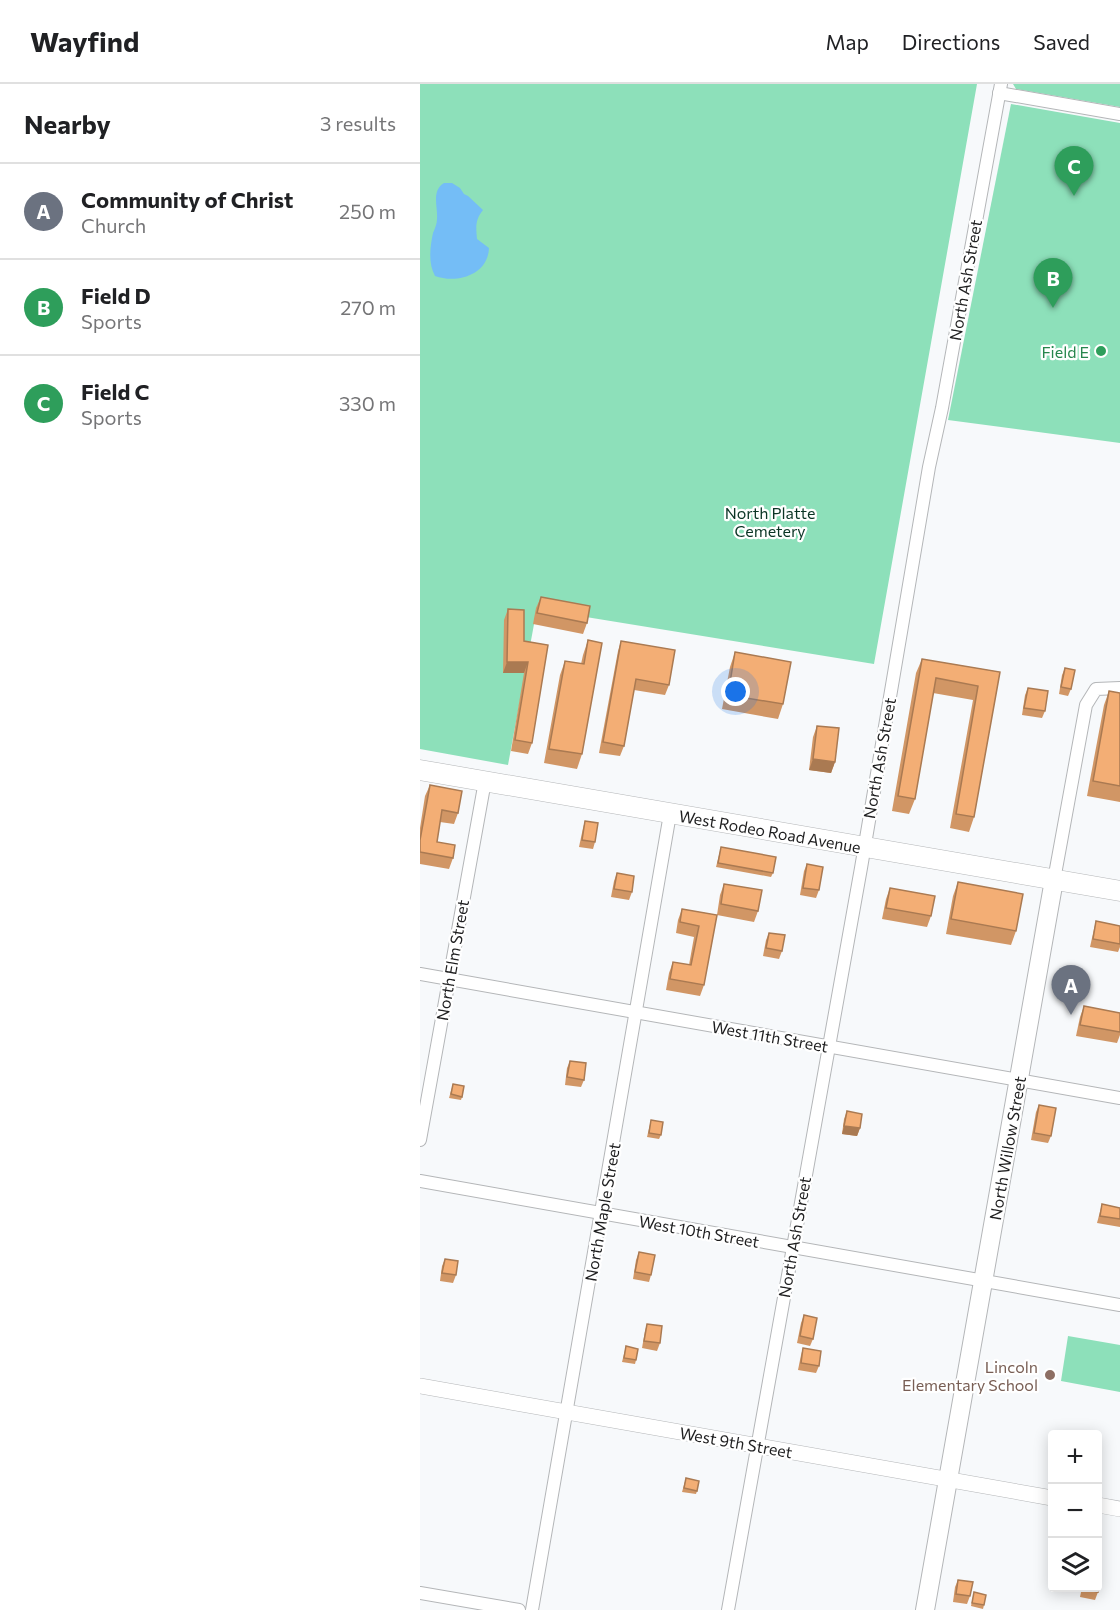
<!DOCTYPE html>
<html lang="en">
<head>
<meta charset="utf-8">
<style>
	body { margin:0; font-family:Commissioner,sans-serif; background:#f6f6f6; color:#202124 }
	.controls { position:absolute; right:18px; bottom:18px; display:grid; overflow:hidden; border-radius:6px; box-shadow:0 3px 15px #0003 }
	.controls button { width:54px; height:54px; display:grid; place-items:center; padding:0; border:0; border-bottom:2px solid #e0e0e0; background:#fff; color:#202124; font:30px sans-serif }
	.you { position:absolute; left:316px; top:608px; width:21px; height:21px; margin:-15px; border:4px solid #fff; border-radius:50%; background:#1a73e8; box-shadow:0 0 0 9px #1a73e833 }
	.badge { display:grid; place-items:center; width:39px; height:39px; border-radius:50%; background:#111827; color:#fff; font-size:20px; font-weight:700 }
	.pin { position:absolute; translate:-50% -50px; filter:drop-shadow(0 2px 3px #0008) }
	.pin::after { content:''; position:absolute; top:32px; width:21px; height:18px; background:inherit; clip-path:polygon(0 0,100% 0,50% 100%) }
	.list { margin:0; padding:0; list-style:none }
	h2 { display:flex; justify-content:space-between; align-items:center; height:78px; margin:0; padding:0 24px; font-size:26px }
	h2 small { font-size:20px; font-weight:400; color:#757577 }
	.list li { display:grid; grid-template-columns:39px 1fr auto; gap:18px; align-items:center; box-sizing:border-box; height:96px; padding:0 24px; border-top:2px solid #e0e0e0 }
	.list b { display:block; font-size:22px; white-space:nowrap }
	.list p { margin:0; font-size:20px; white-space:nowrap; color:#757577 }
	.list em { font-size:20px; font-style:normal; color:#757577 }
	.icon { flex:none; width:33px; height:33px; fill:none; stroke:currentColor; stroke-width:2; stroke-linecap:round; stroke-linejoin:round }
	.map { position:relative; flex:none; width:700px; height:1526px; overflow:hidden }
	header { display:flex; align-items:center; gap:36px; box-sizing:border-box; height:84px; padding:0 30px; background:#fff; border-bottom:2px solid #e0e0e0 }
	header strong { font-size:28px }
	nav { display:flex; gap:33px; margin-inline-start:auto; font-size:21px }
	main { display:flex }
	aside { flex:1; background:#fff }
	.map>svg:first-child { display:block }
	.green { fill:#8de0ba }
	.water { fill:#74bdf6 }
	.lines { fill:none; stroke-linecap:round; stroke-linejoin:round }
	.minor-casing { stroke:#b4b6b8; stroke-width:14 }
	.tertiary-casing { stroke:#b4b6b8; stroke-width:16 }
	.secondary-casing { stroke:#b4b6b8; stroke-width:20 }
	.primary-casing { stroke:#b4b6b8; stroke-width:21 }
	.minor { stroke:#fff; stroke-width:12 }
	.tertiary { stroke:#fff; stroke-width:15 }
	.secondary { stroke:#fff; stroke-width:18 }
	.primary { stroke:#fff; stroke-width:20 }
	.wall { fill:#d19665 }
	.shaded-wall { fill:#aa7a52 }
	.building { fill:#f3ae75; stroke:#aa7a52; stroke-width:1.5 }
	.leisure-dot { fill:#2e9e5b; stroke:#fff; stroke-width:2 }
	.education-dot { fill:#8d6e63; stroke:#fff; stroke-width:2 }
	.labels { text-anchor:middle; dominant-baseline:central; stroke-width:4.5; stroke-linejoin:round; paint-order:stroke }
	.street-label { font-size:16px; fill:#1e1e1f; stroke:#fff }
	.leisure-label { font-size:16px; fill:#27864d; stroke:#fff; text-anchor:end }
	.park-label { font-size:16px; fill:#0a3525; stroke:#fff }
	.education-label { font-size:16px; fill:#785e54; stroke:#fff; text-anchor:end }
</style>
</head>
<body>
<header>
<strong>Wayfind</strong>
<nav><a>Map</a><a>Directions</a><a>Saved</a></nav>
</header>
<main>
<aside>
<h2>Nearby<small>3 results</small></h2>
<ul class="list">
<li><span class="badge" style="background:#6b7280">A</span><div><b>Community of Christ</b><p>Church</p></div><em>250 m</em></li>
<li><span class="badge" style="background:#2e9e5b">B</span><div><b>Field D</b><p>Sports</p></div><em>270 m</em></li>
<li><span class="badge" style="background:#2e9e5b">C</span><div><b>Field C</b><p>Sports</p></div><em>330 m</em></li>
</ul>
</aside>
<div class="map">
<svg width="700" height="1526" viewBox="0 0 700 1526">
	<rect width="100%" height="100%" fill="#f7f9fb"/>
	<g class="green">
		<path d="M0 0H557L454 580 166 533 117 524 88 681 0 665Z"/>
		<path d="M593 0H700V23L596 5Z"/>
		<path d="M591 20 700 39V359L528 336Z"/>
		<path d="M648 1252 700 1261V1308L641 1297Z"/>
	</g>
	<path class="water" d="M24 99H32L40 104 44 110 48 112 63 126C55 136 56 143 57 155L69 164C68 191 37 200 15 192 8 179 10 163 13 149 15 144 17 140 17 135 18 123 11 107 24 99Z"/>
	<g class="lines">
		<defs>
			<g id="minor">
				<path d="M579 9 700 30"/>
				<path d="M634 796 666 621 676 605 700 604"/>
				<path d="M0 890 700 1014"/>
				<path d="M0 1056 65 697"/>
				<path d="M0 1097 700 1221"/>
				<path d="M0 1509 99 1526"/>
				<path d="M112 1526 250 730"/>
				<path d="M308 1526 441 784 509 383 522 324 581 0"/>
			</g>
			<g id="tertiary">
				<path d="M0 1302 632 1414"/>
				<path d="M678 1421 700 1425"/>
			</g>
			<path id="secondary" d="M505 1526 634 796"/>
			<path id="primary" d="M0 686 700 807"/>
		</defs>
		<use href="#minor" class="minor-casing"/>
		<use href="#tertiary" class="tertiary-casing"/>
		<use href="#secondary" class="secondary-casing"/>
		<use href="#primary" class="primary-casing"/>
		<use href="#minor" class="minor"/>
		<use href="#tertiary" class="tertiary"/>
		<use href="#secondary" class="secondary"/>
		<use href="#primary" class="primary"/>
	</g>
	<g class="wall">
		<path d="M121 513 167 539 163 550 113 540 116 524Z"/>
		<path d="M88 525 104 557 128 561 112 659 108 670 91 667 104 589H83L84 536Z"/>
		<path d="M168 556 162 670 157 685 124 679 140 591 145 577 161 580 163 571Z"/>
		<path d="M201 557 249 601 245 611 214 606 204 662 200 672 179 669 198 567Z"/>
		<path d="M315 568 363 620 358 635 302 625 310 583Z"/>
		<path d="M502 575 580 588 554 733 549 748 530 744 553 616 513 609 495 715 489 730 472 727 496 589Z"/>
		<path d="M645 584 651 605 648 612 639 610 642 591Z"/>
		<path d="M608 604 625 627 622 634 602 631 605 611Z"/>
		<path d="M689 607 700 609V718L667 712 684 621Z"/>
		<path d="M397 642 415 678 411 689 389 686 393 653Z"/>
		<path d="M10 701 38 729 34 740 20 738 17 758 33 774 29 785 0 780V744L5 712Z"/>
		<path d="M165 737 175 758 173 765 159 763 163 744Z"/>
		<path d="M301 763 353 789 351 793 296 783Z"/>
		<path d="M387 780 399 806 396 814 380 811 384 787Z"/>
		<path d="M197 789 212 808 209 816 191 813 194 797Z"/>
		<path d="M538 798 596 847 591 861 526 850 533 812Z"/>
		<path d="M304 800 338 827 334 838 297 831 284 901 280 912 246 906 249 889 253 878 269 881 274 853 256 849 258 836 262 825 297 831 300 811Z"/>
		<path d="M470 804 511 832 507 843 462 835 466 815Z"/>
		<path d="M676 837 700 842V863L698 868 670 863 674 845Z"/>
		<path d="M349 849 362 867 359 875 343 872 346 856Z"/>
		<path d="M664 922 700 929V951L697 959 656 952 660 933Z"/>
		<path d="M150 977 164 996 161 1003 145 1001 147 984Z"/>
		<path d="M33 1000 42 1013 41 1016 29 1014Z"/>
		<path d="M619 1021 631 1052 628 1059 611 1056 616 1028Z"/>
		<path d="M427 1027 440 1044 437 1052 422 1050 424 1035Z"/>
		<path d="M231 1036 241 1051 239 1055 227 1053Z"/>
		<path d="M682 1120 700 1124V1143L677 1139Z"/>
		<path d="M219 1168 231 1191 229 1198 213 1195 216 1176Z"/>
		<path d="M25 1175 36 1191 33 1199 20 1197 22 1182Z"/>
		<path d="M384 1231 393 1255 390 1262 377 1259 381 1239Z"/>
		<path d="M227 1240 240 1259 237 1267 222 1264 225 1247Z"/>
		<path d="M206 1262 216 1276 215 1280 202 1278Z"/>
		<path d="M383 1264 399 1282 396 1289 378 1286 381 1271Z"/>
		<path d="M266 1394 277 1407 276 1410 262 1408Z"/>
		<path d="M538 1496 550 1512 547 1520 533 1518 535 1503Z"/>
		<path d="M662 1503H678V1508L675 1516 660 1513Z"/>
		<path d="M554 1508 564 1521 563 1525 551 1522Z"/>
	</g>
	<g class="shaded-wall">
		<path d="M87 578H108L104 589H83Z"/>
		<path d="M393 675 415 678 411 689 389 686Z"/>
		<path d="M424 1042 440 1044 437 1052 422 1050Z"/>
	</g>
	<g class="building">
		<path d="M121 513 170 522 167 539 117 529Z"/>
		<path d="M88 525 104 526V557L128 561 112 659 95 656 108 578H87Z"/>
		<path d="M168 556 182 559 162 670 129 665 145 577 164 580Z"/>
		<path d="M201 557 255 566 249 601 216 595 204 662 183 658Z"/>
		<path d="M315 568 371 578 363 620 308 611Z"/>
		<path d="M502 575 580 588 554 733 536 730 558 602 516 594 495 715 478 712Z"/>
		<path d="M645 584 655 586 651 605 641 603Z"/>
		<path d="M608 604 628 607 625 627 604 624Z"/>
		<path d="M689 607 700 609V702L673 697Z"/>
		<path d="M397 642 419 644 415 678 393 675Z"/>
		<path d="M10 701 42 707 38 729 22 726 17 758 35 761 33 774 0 768V756Z"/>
		<path d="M165 737 178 739 175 758 162 756Z"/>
		<path d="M301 763 356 773 353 789 298 779Z"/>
		<path d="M387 780 403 783 399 806 383 804Z"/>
		<path d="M197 789 214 792 212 808 194 805Z"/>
		<path d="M538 798 603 810 596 847 531 835Z"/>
		<path d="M304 800 342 806 338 827 301 820Z"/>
		<path d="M470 804 515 812 511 832 466 824Z"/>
		<path d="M262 825 297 831 284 901 250 895 253 878 271 881 279 842 260 838Z"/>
		<path d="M676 837 700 842V860L673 855Z"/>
		<path d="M349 849 365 851 362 867 346 864Z"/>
		<path d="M664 922 700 929V948L660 941Z"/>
		<path d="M150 977 166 979 164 996 147 993Z"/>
		<path d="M33 1000 44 1002 42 1013 31 1010Z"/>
		<path d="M619 1021 636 1024 631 1052 614 1049Z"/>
		<path d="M427 1027 442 1030 440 1044 424 1042Z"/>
		<path d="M231 1036 243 1038 241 1051 229 1049Z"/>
		<path d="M682 1120 700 1124V1135L680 1132Z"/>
		<path d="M219 1168 235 1171 231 1191 215 1188Z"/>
		<path d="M25 1175 38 1177 36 1191 22 1189Z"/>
		<path d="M384 1231 397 1234 393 1255 380 1252Z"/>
		<path d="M227 1240 242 1242 240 1259 224 1257Z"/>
		<path d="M206 1262 218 1265 216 1276 204 1274Z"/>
		<path d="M383 1264 401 1267 399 1282 381 1279Z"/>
		<path d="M266 1394 279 1397 277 1407 264 1404Z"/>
		<path d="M678 1493 681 1494 678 1508 663 1505V1503H678Z"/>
		<path d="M538 1496 553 1498 550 1512 536 1510Z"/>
		<path d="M554 1508 566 1511 564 1521 552 1519Z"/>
	</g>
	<circle class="leisure-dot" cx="681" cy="267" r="6"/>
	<circle class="education-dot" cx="630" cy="1291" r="6"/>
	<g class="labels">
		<g class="street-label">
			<text transform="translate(545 196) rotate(-80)">North Ash Street</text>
			<text transform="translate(459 674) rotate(-80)">North Ash Street</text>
			<text transform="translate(350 747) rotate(10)">West Rodeo Road Avenue</text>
			<text transform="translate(32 876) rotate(-80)">North Elm Street</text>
			<text transform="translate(350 952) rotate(10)">West 11th Street</text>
			<text transform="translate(587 1064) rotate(-80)">North Willow Street</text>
			<text transform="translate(182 1128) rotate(-80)">North Maple Street</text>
			<text transform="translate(279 1147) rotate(10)">West 10th Street</text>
			<text transform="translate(374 1153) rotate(-80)">North Ash Street</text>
			<text transform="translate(316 1358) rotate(10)">West 9th Street</text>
		</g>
		<g class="leisure-label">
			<text x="669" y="267">Field E</text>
		</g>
		<g class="park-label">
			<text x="350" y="428">North Platte<tspan x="350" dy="18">Cemetery</tspan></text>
		</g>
		<g class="education-label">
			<text x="618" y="1282">Lincoln<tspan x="618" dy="18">Elementary School</tspan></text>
		</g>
	</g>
</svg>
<div class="controls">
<button>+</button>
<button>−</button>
<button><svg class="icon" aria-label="layers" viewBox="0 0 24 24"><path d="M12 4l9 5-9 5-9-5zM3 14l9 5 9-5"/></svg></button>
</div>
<div class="you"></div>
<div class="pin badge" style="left:651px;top:931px;background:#6b7280">A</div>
<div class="pin badge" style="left:633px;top:224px;background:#2e9e5b">B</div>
<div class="pin badge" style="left:654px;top:112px;background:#2e9e5b">C</div>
</div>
</main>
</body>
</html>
